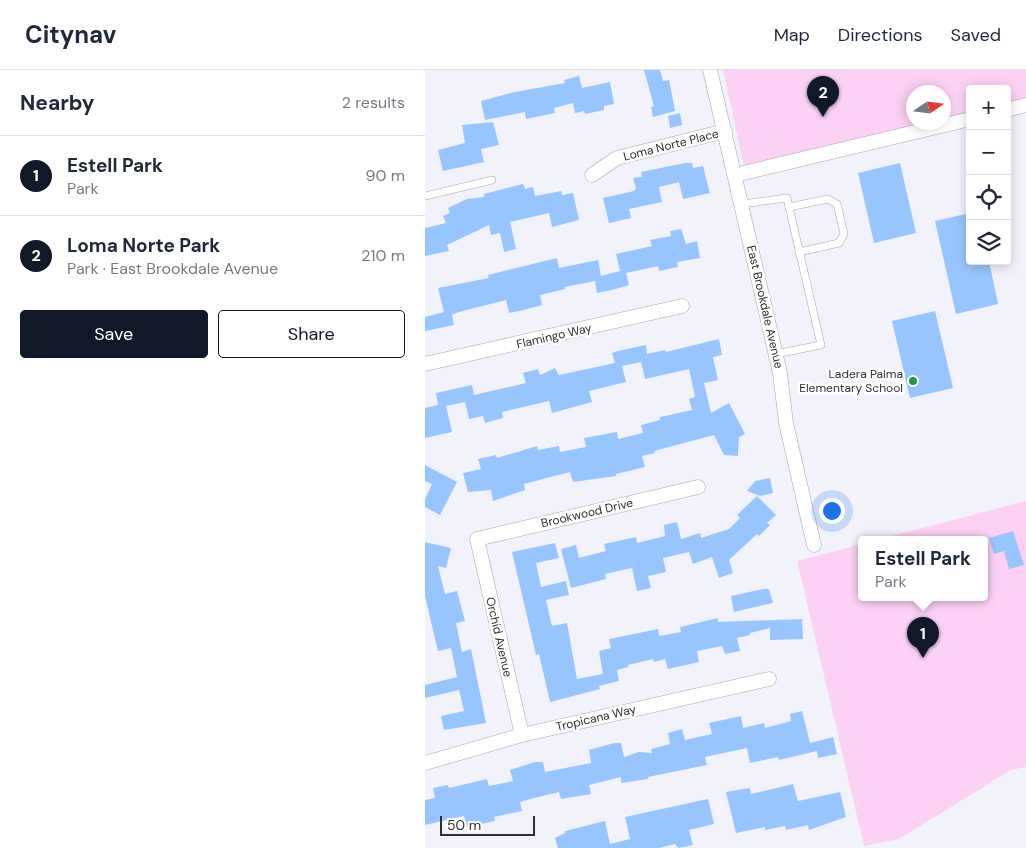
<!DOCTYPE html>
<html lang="en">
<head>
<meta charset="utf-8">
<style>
	body { margin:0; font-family:"DM Sans",sans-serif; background:#f6f6f7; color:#1f2937 }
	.controls { position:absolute; right:15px; top:15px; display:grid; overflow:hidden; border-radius:5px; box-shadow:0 2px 12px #0003 }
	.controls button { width:45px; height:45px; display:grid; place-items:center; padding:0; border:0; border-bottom:1px solid #e0e1e3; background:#fff; color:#1f2937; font:25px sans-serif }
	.compass { position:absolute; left:481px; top:15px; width:45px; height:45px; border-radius:50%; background:#fff; box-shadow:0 2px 12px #0003; rotate:77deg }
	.scale { position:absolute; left:15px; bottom:12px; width:95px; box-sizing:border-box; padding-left:5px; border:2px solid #2e2f31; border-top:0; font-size:14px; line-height:18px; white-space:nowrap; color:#2e2f31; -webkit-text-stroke:4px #fff; paint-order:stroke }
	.you { position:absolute; left:406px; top:440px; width:18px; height:18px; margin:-12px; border:4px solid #fff; border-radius:50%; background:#1a73e8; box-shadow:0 0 0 8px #1a73e833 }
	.badge { display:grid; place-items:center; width:32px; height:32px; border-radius:50%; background:#111827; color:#fff; font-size:16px; font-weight:700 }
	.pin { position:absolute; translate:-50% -41px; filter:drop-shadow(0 1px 2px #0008) }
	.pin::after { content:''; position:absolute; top:26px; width:18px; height:15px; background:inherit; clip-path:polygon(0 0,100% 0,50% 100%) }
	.popup { position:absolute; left:433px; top:466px; width:130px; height:65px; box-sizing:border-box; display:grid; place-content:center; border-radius:5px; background:#fff; filter:drop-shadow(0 1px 4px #0005); font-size:16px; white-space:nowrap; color:#747a83 }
	.popup b { font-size:19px; color:#1f2937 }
	.popup::after { content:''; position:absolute; left:50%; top:100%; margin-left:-10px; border:10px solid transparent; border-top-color:#fff }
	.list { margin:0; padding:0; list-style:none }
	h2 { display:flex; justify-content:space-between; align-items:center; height:65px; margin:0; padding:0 20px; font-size:21px }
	h2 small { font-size:16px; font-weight:400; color:#747a83 }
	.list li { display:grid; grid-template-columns:32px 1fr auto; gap:15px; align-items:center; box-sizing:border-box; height:80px; padding:0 20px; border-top:1px solid #e0e1e3 }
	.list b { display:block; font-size:19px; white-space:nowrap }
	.list p { margin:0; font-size:16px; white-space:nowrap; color:#747a83 }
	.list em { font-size:16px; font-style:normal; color:#747a83 }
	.actions { display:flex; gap:10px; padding:15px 20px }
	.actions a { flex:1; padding:11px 0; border:1px solid #111827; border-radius:5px; text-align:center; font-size:18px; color:#111827 }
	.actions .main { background:#111827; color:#fff }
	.icon { flex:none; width:28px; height:28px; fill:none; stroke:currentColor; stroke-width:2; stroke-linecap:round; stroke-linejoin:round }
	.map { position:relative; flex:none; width:601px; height:778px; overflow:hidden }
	header { display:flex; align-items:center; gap:30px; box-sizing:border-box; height:70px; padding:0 25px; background:#fff; border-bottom:1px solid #e0e1e3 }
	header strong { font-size:24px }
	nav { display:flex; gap:28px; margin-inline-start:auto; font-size:18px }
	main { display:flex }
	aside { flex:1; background:#fff }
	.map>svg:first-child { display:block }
	.green { fill:#fdd1f4 }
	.building { fill:#97c5ff }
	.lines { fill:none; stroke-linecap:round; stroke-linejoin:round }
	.lane-casing { stroke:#a6a7ad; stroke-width:8 }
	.street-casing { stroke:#a6a7ad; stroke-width:15 }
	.lane { stroke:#fff; stroke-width:7 }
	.street { stroke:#fff; stroke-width:14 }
	.poi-dot { fill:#22944e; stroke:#fff; stroke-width:2 }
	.labels { text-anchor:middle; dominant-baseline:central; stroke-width:5; stroke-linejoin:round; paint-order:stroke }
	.street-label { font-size:12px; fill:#2e2f31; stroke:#fff }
	.poi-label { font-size:12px; fill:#2e2f31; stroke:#fff; text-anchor:end }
</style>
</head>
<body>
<header>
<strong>Citynav</strong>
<nav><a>Map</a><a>Directions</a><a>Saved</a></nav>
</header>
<main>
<aside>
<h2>Nearby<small>2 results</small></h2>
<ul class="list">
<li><span class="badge">1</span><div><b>Estell Park</b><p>Park</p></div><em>90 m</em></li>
<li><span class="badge">2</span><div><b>Loma Norte Park</b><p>Park · East Brookdale Avenue</p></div><em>210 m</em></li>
</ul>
<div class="actions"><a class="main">Save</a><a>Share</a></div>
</aside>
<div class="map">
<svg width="601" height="778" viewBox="0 0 601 778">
	<rect width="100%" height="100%" fill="#f2f3fa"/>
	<g class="green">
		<path d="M298 0H601V31L582 35V19H545V44L519 50 518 22H488V52L507 53 319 96Z"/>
		<path d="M601 431V697L586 700 474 769 439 776 372 491 437 474V527H559V469H455Z"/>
	</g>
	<g class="building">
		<path d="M219 0H235L238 11 244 10 250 41 228 47 226 37 229 36Z"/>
		<path d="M154 6 157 18 185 12 189 34 179 36V40L160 44 159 41 150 43 148 33 129 38 130 43 101 49 100 42 60 50 56 31 90 22 140 13 139 10Z"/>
		<path d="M255 43 257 55 245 58 243 46Z"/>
		<path d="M68 52 74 75 56 79 59 92 18 101 13 80 40 73 37 55Z"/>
		<path d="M260 93H267L268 98 278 96 285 123 258 129 254 112 234 117 237 132 204 139 206 148 184 153 178 128 209 121 211 118 208 108 217 107 216 102Z"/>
		<path d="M475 93 491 163 449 173 433 103Z"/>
		<path d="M98 114 100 119 108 117 110 126 136 121 137 125 148 123 154 150 127 157 124 143 85 152 91 179 79 182 75 163 66 165 64 155 22 175 24 181 0 186V158L21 153 18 146 25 143 23 138 42 129 59 127V124Z"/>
		<path d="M545 143V191H564L573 234 531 244 510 151Z"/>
		<path d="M256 159 261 174 272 171 275 188 252 192 253 197 234 201 233 196 201 203 204 215 187 220 172 223 170 211 140 217V219L115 225 117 235 99 240 84 243 81 230 34 242 27 245 29 255 0 261V247L19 242 13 218 64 208 63 205 132 188 134 198 173 190 176 206 195 201 191 184 227 176 225 170 246 166 245 161Z"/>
		<path d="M510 241 528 318 485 328 467 251Z"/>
		<path d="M294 269 297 285 288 287 293 310 279 313 286 343 304 333 320 364 314 367 313 386 299 385 289 365 229 381 230 383 217 386 220 397 191 404V406L148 412 145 402 99 414 100 420 68 431 66 420 43 422 38 403 56 399 53 389 71 385 72 388 112 376 113 380 134 376 135 382 161 377 159 368 192 362 193 369 218 363 216 355 235 350V347L267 340 264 329 270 327 264 299 220 309 216 292 197 296 201 312 164 321 167 332 127 343 124 331 77 342 78 348 60 353 58 346 44 349 40 332 21 336 27 362 0 368V338L13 335 11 323 47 315 49 325 101 313 98 303 113 299 115 305 130 298 134 305 190 293 187 283 193 281 221 275 222 284 240 280 241 282Z"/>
		<path d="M0 395 32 412 15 445 0 437V429L7 414 0 411Z"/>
		<path d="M345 408 348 423 335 426 322 421 330 411Z"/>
		<path d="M332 426 351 445 342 453 345 455 334 466 332 464 304 490 308 503 294 508 287 487 268 494 264 482 238 488 241 502 223 506 226 518 212 521 207 498 180 504 181 509 146 518 136 479 151 475 154 488 181 481 179 474 211 467 212 473 240 466 239 455 252 452 256 469 275 463 276 468 304 459 315 448 312 445Z"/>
		<path d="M588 461 599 495 584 499 579 481 569 484 564 468Z"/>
		<path d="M0 472 26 478 21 498 13 496 20 524 32 521 40 551 31 553 37 582 46 579 61 653 19 660 16 646 39 641 34 620 0 628V615L32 607 26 578 13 581 0 526Z"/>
		<path d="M130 473 134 488 111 493 116 517 141 511 144 525 121 530 127 556 142 553 152 609 178 604 174 581 186 578 184 569 233 559 234 566 256 562 255 557 293 548V552L377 549 378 569 345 570V558L325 563V565L312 568 315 581 300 584 297 576 272 581 274 592 243 599 240 589 229 592 228 589 203 595V597L192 600 194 611 174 616 175 619 125 632 114 584 111 585 87 482Z"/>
		<path d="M338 519H344L348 533 309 542 306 526Z"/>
		<path d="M377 641 385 673 408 667 412 684 393 688 392 681 354 690 353 687 325 693 322 678 280 687 282 695 223 707V709L196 713V707L164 715 166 724 136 729 134 722 105 729 95 732 97 741 69 747 70 751 42 757 39 746 0 755V730L10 728 8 718 23 715 24 718 62 709 64 716 88 711 85 700 110 692H118L120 702 166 693 164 680 189 673H196L199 687 214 682 227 683 226 679 245 674 243 663 257 659 260 670 287 664 284 653 316 646 318 658 339 653 340 658 366 651 365 644Z"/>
		<path d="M368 714 373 731 415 722 421 747 384 760 383 755 361 760 360 756 340 760V757L311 763 301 722 325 718 326 724Z"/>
		<path d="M283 729 289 754 264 760 268 775 253 778 250 774 234 778H133L130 768 140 763V761L180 751 185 774 205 769 200 747Z"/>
	</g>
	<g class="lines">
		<defs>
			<g id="lane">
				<path d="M0 126 67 110"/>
				<path d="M317 134 362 128 396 275 350 284"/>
				<path d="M364 137 403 129 412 134 419 164 414 173 374 182"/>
			</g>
			<g id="street">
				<path d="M285 0 355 303 361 353 389 475"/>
				<path d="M582 40 601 35"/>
				<path d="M167 105 192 88 300 61"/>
				<path d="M310 105 545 49"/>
				<path d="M0 294 257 236"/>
				<path d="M97 665 52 469 273 417"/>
				<path d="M0 693 97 665 344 609"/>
			</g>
		</defs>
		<use href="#lane" class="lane-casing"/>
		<use href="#street" class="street-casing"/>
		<use href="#lane" class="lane"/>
		<use href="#street" class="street"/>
	</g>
	<circle class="poi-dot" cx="488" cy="311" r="5"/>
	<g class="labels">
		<g class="street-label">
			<text transform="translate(246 75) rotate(-14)">Loma Norte Place</text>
			<text transform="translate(340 237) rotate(77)">East Brookdale Avenue</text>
			<text transform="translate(129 266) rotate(-13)">Flamingo Way</text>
			<text transform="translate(162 443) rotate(-13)">Brookwood Drive</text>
			<text transform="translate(74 567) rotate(77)">Orchid Avenue</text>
			<text transform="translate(171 648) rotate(-13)">Tropicana Way</text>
		</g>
		<g class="poi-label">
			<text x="478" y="304">Ladera Palma<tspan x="478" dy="14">Elementary School</tspan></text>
		</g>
	</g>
</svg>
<div class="controls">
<button>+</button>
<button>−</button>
<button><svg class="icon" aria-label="locate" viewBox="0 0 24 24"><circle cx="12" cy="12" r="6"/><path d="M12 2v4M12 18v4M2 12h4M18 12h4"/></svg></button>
<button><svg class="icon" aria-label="layers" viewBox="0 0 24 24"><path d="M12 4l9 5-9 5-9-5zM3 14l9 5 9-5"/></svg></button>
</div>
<svg class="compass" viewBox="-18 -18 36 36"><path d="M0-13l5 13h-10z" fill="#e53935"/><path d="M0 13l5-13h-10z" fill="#747a83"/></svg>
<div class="scale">50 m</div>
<div class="you"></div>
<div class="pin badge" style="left:498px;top:588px">1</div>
<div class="popup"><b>Estell Park</b>Park</div>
<div class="pin badge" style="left:398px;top:47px">2</div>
</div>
</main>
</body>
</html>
